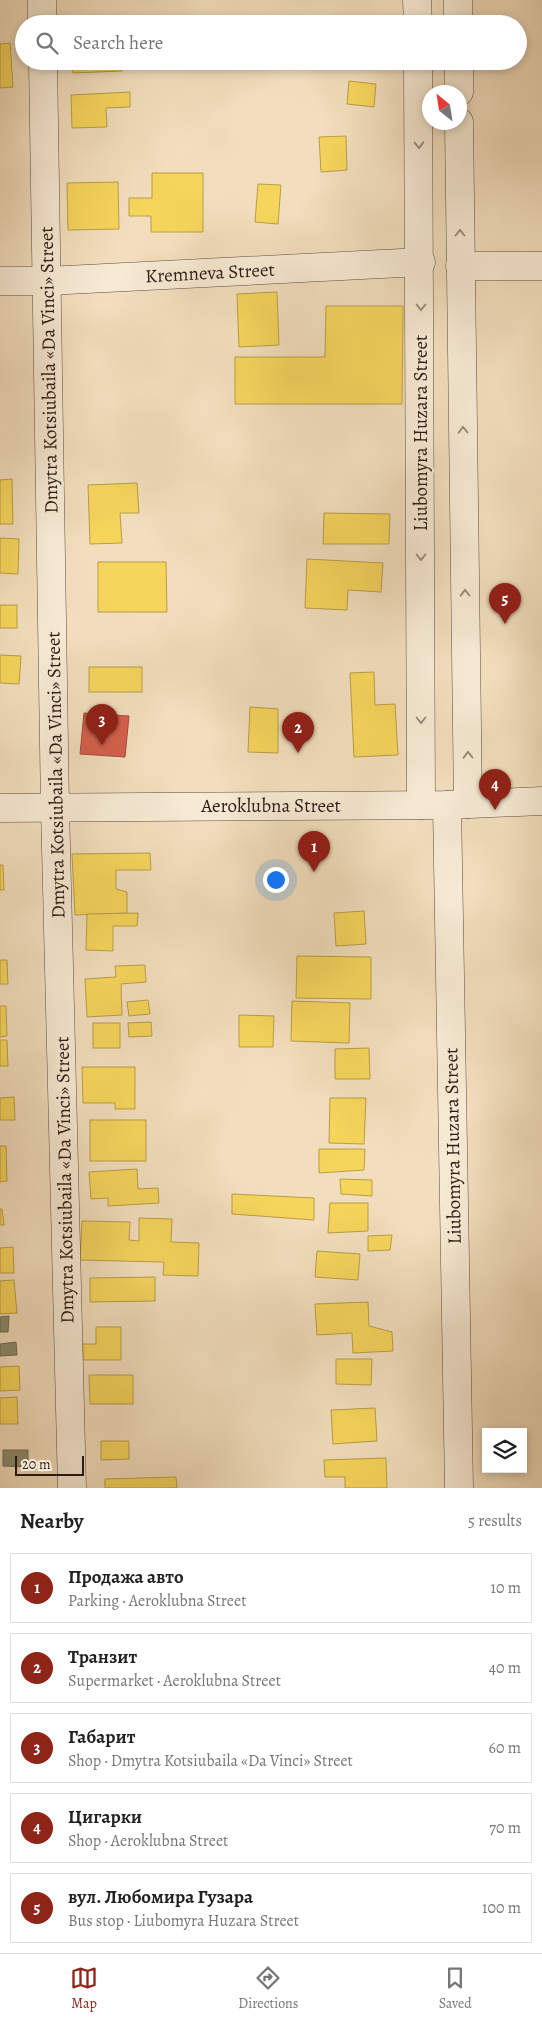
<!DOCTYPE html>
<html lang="en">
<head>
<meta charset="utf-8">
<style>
	body { margin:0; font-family:Alegreya,serif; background:#f6f6f6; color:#222 }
	.controls { position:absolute; right:15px; bottom:15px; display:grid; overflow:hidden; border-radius:0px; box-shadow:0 2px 8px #0003 }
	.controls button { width:45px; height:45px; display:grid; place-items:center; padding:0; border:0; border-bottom:1px solid #e0e0e0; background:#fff; color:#222; font:25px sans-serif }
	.compass { position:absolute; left:422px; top:85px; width:45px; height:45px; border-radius:50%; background:#fff; box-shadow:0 2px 8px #0003; rotate:330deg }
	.scale { position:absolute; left:15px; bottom:12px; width:69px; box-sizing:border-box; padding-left:5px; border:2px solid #2c1c16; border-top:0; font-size:14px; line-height:18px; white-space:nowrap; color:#2c1c16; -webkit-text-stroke:4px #f7ead4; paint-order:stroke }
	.you { position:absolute; left:275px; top:879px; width:18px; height:18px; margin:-12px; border:4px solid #fff; border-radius:50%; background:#1a73e8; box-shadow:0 0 0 8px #1a73e833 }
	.badge { display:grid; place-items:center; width:32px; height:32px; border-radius:50%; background:#8f2418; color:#fff; font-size:16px; font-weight:700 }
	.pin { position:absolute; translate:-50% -41px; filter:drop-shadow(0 1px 2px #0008) }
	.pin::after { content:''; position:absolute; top:26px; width:18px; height:15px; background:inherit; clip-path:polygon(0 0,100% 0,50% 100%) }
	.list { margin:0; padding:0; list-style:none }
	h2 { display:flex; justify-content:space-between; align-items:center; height:65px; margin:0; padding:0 20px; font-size:21px }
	h2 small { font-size:16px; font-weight:400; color:#767676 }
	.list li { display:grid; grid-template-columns:32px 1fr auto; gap:15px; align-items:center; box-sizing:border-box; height:70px; margin:0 10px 10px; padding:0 10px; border:1px solid #e0e0e0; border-radius:0px }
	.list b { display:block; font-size:19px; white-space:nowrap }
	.list p { margin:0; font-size:16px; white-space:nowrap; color:#767676 }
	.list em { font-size:16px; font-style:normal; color:#767676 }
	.icon { flex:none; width:28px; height:28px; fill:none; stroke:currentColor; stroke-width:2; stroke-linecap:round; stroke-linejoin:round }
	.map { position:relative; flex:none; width:542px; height:1488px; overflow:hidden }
	.search { position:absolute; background:#fff; box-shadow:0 2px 8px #0003; left:15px; right:15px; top:15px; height:55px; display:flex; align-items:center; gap:12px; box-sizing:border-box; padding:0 18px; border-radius:28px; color:#767676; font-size:19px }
	.sheet { height:465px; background:#fff }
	nav { display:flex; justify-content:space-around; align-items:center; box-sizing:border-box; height:70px; border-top:1px solid #e0e0e0; background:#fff; font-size:14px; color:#767676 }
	nav a { display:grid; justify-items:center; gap:2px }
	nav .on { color:#8f2418 }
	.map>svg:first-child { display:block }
	.homes { fill:#f6d55c; stroke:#b99e47 }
	.shops { fill:#d6604d; stroke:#a34c3c }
	.industry { fill:#8c8c6e; stroke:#6f6a54 }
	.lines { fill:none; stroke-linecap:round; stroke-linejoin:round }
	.minor-casing { stroke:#5e4c40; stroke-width:29 }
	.minor { stroke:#f7ead4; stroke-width:28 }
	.oneway { stroke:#9c8d7e }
	.labels { text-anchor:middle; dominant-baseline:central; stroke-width:5; stroke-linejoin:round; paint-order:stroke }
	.street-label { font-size:19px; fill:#2c1c16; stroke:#f7ead4 }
</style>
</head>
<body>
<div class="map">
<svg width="542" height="1488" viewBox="0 0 542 1488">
	<rect width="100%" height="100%" fill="#f2debd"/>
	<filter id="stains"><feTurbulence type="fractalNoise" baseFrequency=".004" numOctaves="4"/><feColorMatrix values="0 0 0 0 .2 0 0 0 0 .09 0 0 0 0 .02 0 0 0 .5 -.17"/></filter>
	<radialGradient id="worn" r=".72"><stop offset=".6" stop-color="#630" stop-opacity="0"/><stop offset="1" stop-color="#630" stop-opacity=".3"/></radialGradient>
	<g class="homes">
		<path d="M10 43 13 87 0 88V44Z"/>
		<path d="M72 61H121L122 71 73 73Z"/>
		<path d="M349 81 376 84 374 107 347 104Z"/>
		<path d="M130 92V107L106 108 107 127 72 128 71 95Z"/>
		<path d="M346 136 347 170 321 172 319 137Z"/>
		<path d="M152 173H203V232H151V216H129V198H152Z"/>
		<path d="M118 182 119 229 68 230 67 183Z"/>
		<path d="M258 184 281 185 278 224 255 222Z"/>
		<path d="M277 292 279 345 239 347 237 294Z"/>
		<path d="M326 306H403L402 404H235V357H325Z"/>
		<path d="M12 479 13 524H0V480Z"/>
		<path d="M137 483 139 513H120L122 543 90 544 88 485Z"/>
		<path d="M324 513 390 514 389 544H323Z"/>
		<path d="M0 538 19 539 18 574 0 573Z"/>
		<path d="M307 559 383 563 381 592 348 590 347 610 305 608Z"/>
		<path d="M98 562H166L167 612H98Z"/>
		<rect x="0" y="605" width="17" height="23"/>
		<path d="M0 655 21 656 19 684 0 683Z"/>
		<rect x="89" y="667" width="53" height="25"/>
		<path d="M374 672 375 705 395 704 398 755 354 757 350 673Z"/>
		<path d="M250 707 278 709V753L248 752Z"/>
		<path d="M150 853 151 870H116V889L127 892V913L75 915 72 854Z"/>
		<path d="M0 865H3L4 890H0Z"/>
		<path d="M364 911 366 944 336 946 334 913Z"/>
		<path d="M138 913 137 926H113V951L86 950 87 914Z"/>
		<path d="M297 956 371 957V999L296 998Z"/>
		<path d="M0 960H7L8 984H0Z"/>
		<path d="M145 965 146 982 121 984 122 1015 87 1017 85 979 116 977 115 966Z"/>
		<path d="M148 1000 150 1014 129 1016 127 1002Z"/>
		<path d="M292 1001 350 1003 349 1043 291 1041Z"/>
		<path d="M0 1006H6L7 1036 0 1037Z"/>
		<path d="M239 1015 274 1016 273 1047H239Z"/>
		<path d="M151 1022 152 1036 129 1037 128 1023Z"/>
		<rect x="93" y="1023" width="27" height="25"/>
		<path d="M0 1040H7L8 1066H0Z"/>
		<path d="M369 1048 370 1079H335V1049Z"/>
		<path d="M82 1067H135V1109H115V1103H83Z"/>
		<path d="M14 1097 15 1120H0V1098Z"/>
		<path d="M330 1098H366L364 1144 329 1143Z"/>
		<rect x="90" y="1120" width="56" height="41"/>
		<path d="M0 1146H6L7 1181 0 1182Z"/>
		<path d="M319 1149H365L364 1170 319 1173Z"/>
		<path d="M137 1169 138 1189 158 1188 159 1203 108 1206V1198L91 1199 89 1172Z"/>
		<path d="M340 1179 372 1180V1196L341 1194Z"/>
		<path d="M232 1194 314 1198V1220L232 1214Z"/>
		<path d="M330 1203H368V1231L328 1233Z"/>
		<path d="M0 1209H2L4 1225H0Z"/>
		<path d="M139 1218 172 1219 171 1242 199 1243 198 1276 163 1275 164 1262 80 1260 82 1221 130 1222 129 1240 139 1241Z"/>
		<path d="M392 1235 390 1250 368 1251V1236Z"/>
		<path d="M13 1247 14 1273H0V1248Z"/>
		<path d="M317 1251 360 1254 358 1280 315 1277Z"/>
		<path d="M155 1277V1301L90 1302V1278Z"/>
		<path d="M14 1280 17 1313 0 1314V1281Z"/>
		<path d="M368 1302 369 1326 392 1332 393 1351 353 1353 352 1333 317 1335 315 1304Z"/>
		<path d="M96 1327H121V1360H83V1344H96Z"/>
		<path d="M336 1359H372L371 1385 336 1384Z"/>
		<path d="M19 1366 20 1390 0 1391V1367Z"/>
		<path d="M89 1375H133V1404H90Z"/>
		<path d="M17 1397 18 1424H0V1398Z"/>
		<path d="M375 1408 377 1441 333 1444 331 1410Z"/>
		<path d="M101 1441H129V1459L101 1460Z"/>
		<path d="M386 1458 387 1488H345V1477H325L324 1460Z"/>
		<path d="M176 1477 177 1488H105V1479Z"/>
	</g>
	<path class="shops" d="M84 713 129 716 125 757 80 754Z"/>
	<g class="industry">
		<path d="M9 1316 8 1332H0V1317Z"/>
		<path d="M16 1342 17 1355 0 1356V1344Z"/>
		<path d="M3 1450H28V1467L3 1466Z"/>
	</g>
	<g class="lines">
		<defs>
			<g id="minor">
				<path d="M42 0V24"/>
				<path d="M417 0 418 24"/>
				<path d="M458 0V24"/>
				<path d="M43 61 55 807 72 1488"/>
				<path d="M418 61 421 805"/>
				<path d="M459 61V92"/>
				<path d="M459 122 468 804"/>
				<path d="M460 266H542"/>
				<path d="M0 281H47L421 262"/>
				<path d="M447 805 459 1488"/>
				<path d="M0 808 447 805 542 801"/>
			</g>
		</defs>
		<use href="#minor" class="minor-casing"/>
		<use href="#minor" class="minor"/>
	</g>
	<defs><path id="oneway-chevron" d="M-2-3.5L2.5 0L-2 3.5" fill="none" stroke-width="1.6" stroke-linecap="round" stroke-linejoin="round" transform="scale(1.25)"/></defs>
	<g class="oneway">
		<use href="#oneway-chevron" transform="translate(419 145) rotate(89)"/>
		<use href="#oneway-chevron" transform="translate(460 233) rotate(-90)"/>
		<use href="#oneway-chevron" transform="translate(421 307) rotate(90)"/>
		<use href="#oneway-chevron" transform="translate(463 430) rotate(-91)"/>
		<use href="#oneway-chevron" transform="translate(421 557) rotate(90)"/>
		<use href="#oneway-chevron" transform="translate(465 593) rotate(-91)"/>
		<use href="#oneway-chevron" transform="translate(421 720) rotate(90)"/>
		<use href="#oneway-chevron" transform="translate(468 755) rotate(-91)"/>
	</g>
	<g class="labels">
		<g class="street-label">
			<text transform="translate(210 273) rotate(-3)">Kremneva Street</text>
			<text transform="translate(49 370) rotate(-91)">Dmytra Kotsiubaila «Da Vinci» Street</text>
			<text transform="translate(421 433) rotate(-90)">Liubomyra Huzara Street</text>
			<text transform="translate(56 775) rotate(-91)">Dmytra Kotsiubaila «Da Vinci» Street</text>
			<text x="271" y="806">Aeroklubna Street</text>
			<text transform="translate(453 1146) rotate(-91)">Liubomyra Huzara Street</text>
			<text transform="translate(65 1180) rotate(-91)">Dmytra Kotsiubaila «Da Vinci» Street</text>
		</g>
	</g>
	<rect width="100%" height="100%" filter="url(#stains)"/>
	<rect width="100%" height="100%" fill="url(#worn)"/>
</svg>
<div class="controls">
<button><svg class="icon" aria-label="layers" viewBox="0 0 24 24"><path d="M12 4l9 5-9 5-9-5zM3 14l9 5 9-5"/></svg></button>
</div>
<svg class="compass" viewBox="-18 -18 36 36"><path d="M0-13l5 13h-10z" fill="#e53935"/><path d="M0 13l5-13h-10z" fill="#767676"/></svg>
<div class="scale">20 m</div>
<div class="you"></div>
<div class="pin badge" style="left:314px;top:872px">1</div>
<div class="pin badge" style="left:298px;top:753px">2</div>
<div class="pin badge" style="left:102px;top:745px">3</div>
<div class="pin badge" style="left:495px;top:810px">4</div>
<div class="pin badge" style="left:505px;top:624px">5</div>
<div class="search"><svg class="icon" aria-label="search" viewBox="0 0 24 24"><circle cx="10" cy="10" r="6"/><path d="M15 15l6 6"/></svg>Search here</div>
</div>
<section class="sheet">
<h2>Nearby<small>5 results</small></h2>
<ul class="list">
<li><span class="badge">1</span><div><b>Продажа авто</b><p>Parking · Aeroklubna Street</p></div><em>10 m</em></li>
<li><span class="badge">2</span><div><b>Транзит</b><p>Supermarket · Aeroklubna Street</p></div><em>40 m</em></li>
<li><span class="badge">3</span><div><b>Габарит</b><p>Shop · Dmytra Kotsiubaila «Da Vinci» Street</p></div><em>60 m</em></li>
<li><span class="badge">4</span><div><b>Цигарки</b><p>Shop · Aeroklubna Street</p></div><em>70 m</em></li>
<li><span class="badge">5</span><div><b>вул. Любомира Гузара</b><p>Bus stop · Liubomyra Huzara Street</p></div><em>100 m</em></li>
</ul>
</section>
<nav>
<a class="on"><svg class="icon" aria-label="map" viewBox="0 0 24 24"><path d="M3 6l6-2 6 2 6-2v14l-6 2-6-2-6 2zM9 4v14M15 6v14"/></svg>Map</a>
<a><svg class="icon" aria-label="directions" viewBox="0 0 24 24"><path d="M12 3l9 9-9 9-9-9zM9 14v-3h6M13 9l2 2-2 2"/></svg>Directions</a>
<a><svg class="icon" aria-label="saved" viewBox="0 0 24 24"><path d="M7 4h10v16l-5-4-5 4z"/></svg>Saved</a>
</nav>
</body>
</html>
